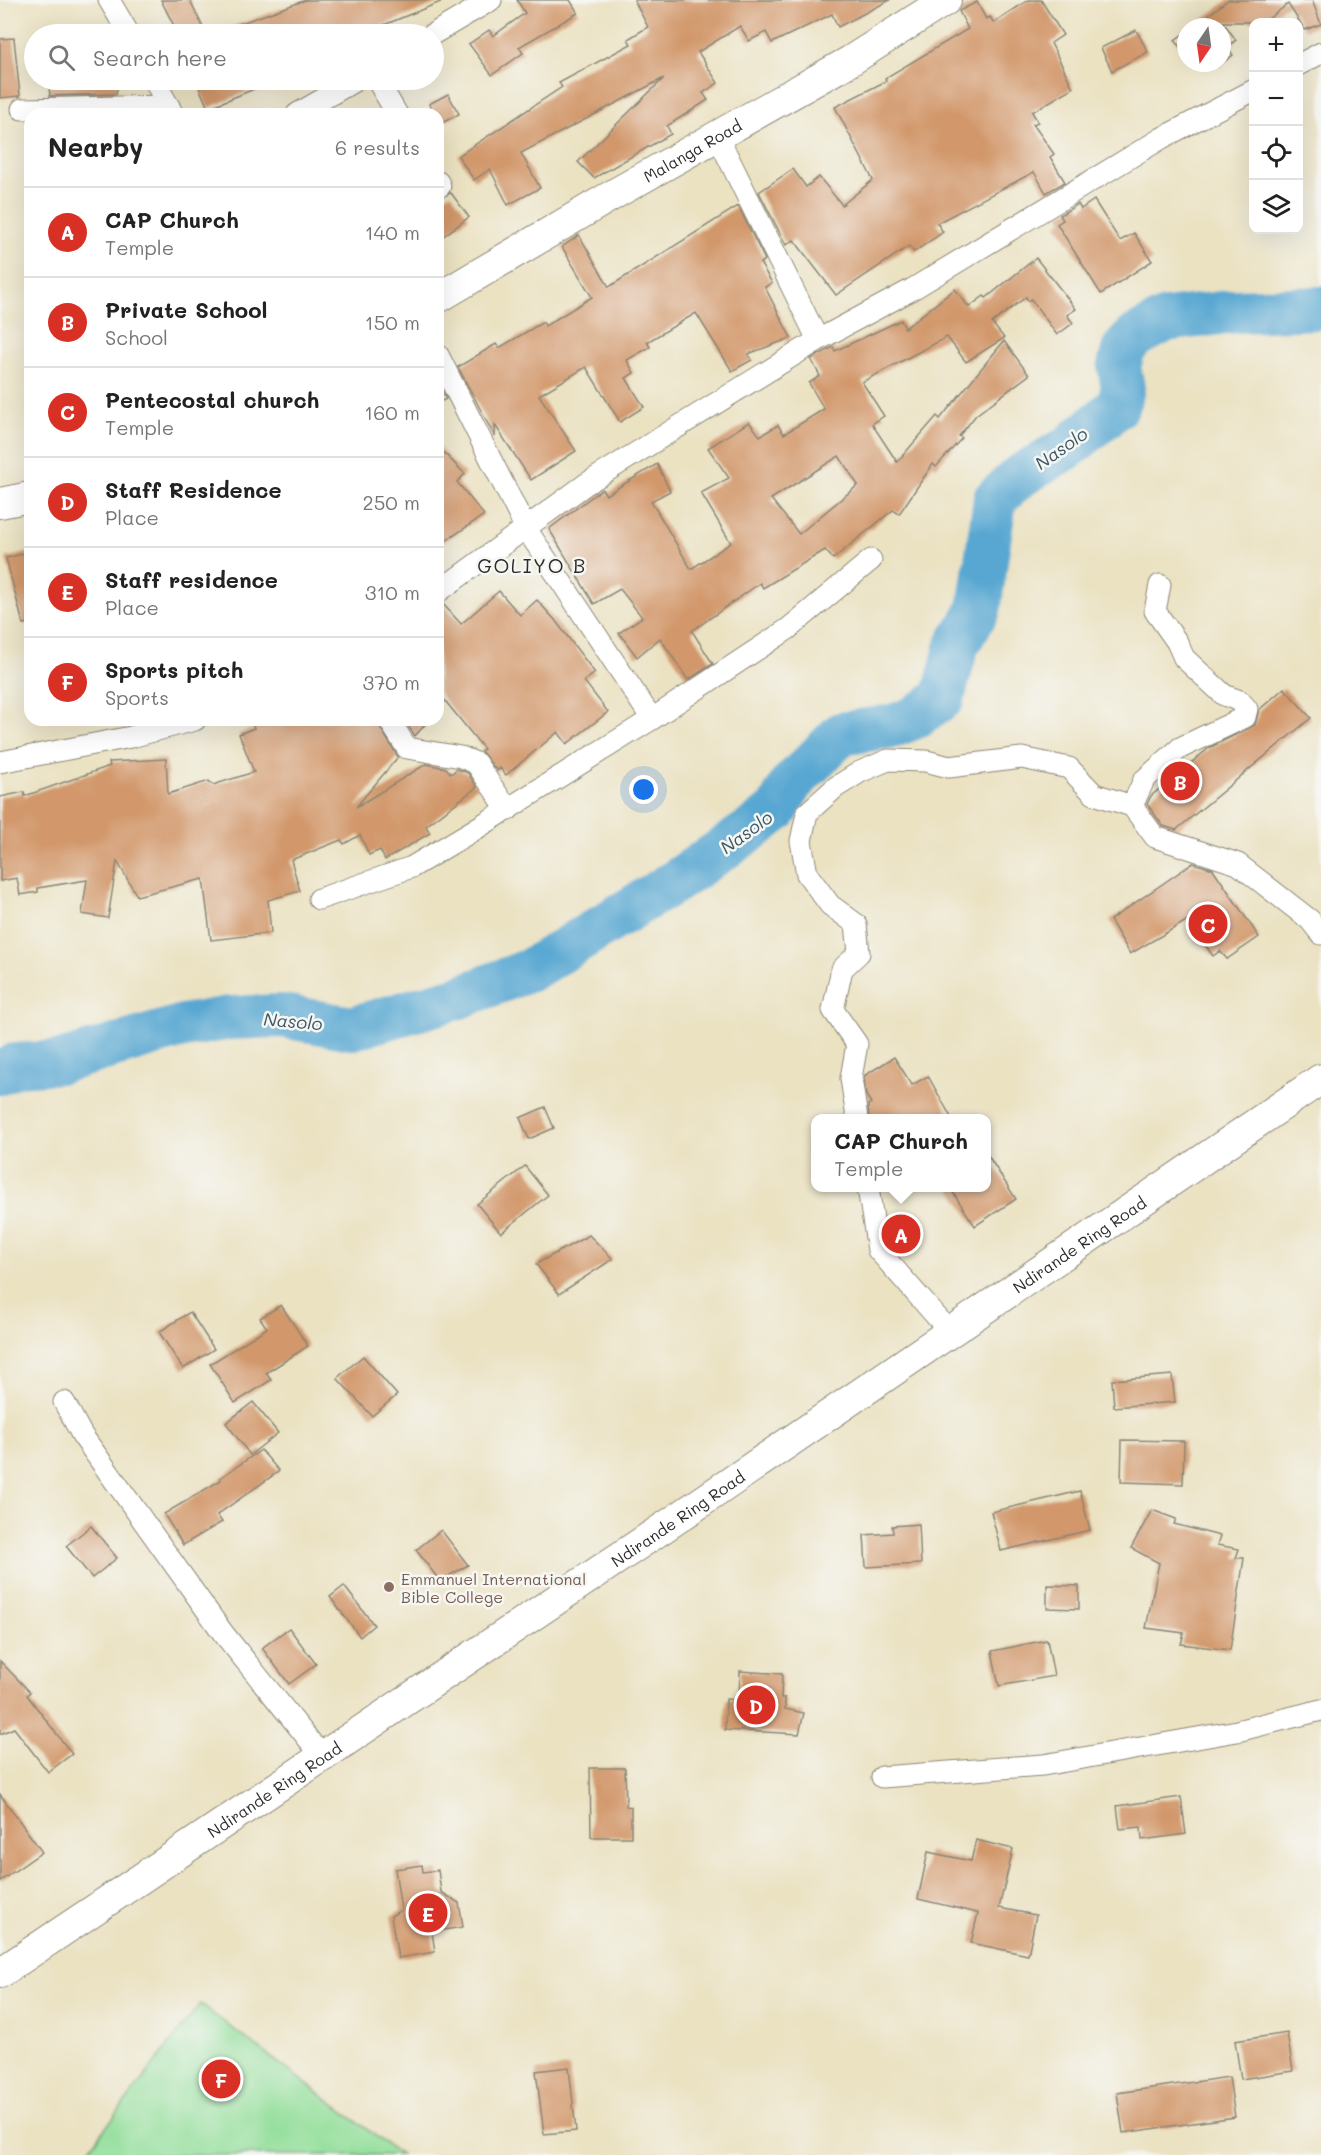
<!DOCTYPE html>
<html lang="en">
<head>
<meta charset="utf-8">
<style>
	body { margin:0; font-family:Mali,sans-serif; background:#f6f6f6; color:#222 }
	.controls { position:absolute; right:18px; top:18px; display:grid; overflow:hidden; border-radius:12px; box-shadow:0 6px 24px #0002 }
	.controls button { width:54px; height:54px; display:grid; place-items:center; padding:0; border:0; border-bottom:2px solid #e0e0e0; background:#fff; color:#222; font:30px sans-serif }
	.compass { position:absolute; left:1177px; top:18px; width:54px; height:54px; border-radius:50%; background:#fff; box-shadow:0 6px 24px #0002; rotate:193deg }
	.you { position:absolute; left:644px; top:790px; width:21px; height:21px; margin:-15px; border:4px solid #fff; border-radius:50%; background:#1a73e8; box-shadow:0 0 0 9px #1a73e833 }
	.badge { display:grid; place-items:center; width:39px; height:39px; border-radius:50%; background:#d93025; color:#fff; font-size:20px; font-weight:700 }
	.pin { position:absolute; translate:-50% -50%; border:3px solid #fff; box-shadow:0 2px 6px #0006 }
	.popup { position:absolute; left:811px; top:1114px; width:180px; height:78px; box-sizing:border-box; display:grid; place-content:center; border-radius:12px; background:#fff; filter:drop-shadow(0 2px 4px #0005); font-size:20px; white-space:nowrap; color:#767676 }
	.popup b { font-size:22px; color:#222 }
	.popup::after { content:''; position:absolute; left:50%; top:100%; margin-left:-12px; border:12px solid transparent; border-top-color:#fff }
	.list { margin:0; padding:0; list-style:none }
	h2 { display:flex; justify-content:space-between; align-items:center; height:78px; margin:0; padding:0 24px; font-size:26px }
	h2 small { font-size:20px; font-weight:400; color:#767676 }
	.list li { display:grid; grid-template-columns:39px 1fr auto; gap:18px; align-items:center; box-sizing:border-box; height:90px; padding:0 24px; border-top:2px solid #e0e0e0 }
	.list b { display:block; font-size:22px; white-space:nowrap }
	.list p { margin:0; font-size:20px; white-space:nowrap; color:#767676 }
	.list em { font-size:20px; font-style:normal; color:#767676 }
	.icon { flex:none; width:33px; height:33px; fill:none; stroke:currentColor; stroke-width:2; stroke-linecap:round; stroke-linejoin:round }
	.map { position:relative; flex:none; width:1321px; height:2155px; overflow:hidden }
	.search { position:absolute; background:#fff; box-shadow:0 6px 24px #0002; left:24px; top:24px; width:420px; height:66px; display:flex; align-items:center; gap:15px; box-sizing:border-box; padding:0 21px; border-radius:33px; color:#767676; font-size:22px }
	.panel { position:absolute; background:#fff; box-shadow:0 6px 24px #0002; left:24px; top:108px; width:420px; height:618px; border-radius:18px }
	.map>svg:first-child { display:block }
	.green { fill:#94df9c; stroke:#608564; stroke-width:1.5 }
	.lines { fill:none; stroke-linecap:round; stroke-linejoin:round }
	.river { stroke:#58a7d2; stroke-width:44 }
	.building { fill:#d2976a; fill-rule:evenodd }
	.street-casing { stroke:#8b8676; stroke-width:23 }
	.secondary-casing { stroke:#8b8676; stroke-width:32 }
	.street { stroke:#fff; stroke-width:21 }
	.secondary { stroke:#fff; stroke-width:30 }
	.education-dot { fill:#8d6e63; stroke:#f6f6f2; stroke-width:2 }
	.labels { text-anchor:middle; dominant-baseline:central; stroke-width:5; stroke-linejoin:round; paint-order:stroke }
	.street-label { font-size:16px; fill:#2b2b2b; stroke:#f6f6f2 }
	.education-label { font-size:16px; fill:#785e54; stroke:#f6f6f2; text-anchor:start }
	.water-label { font-size:18px; font-style:italic; fill:#3b5665; stroke:#f6f6f2 }
	.quarter-label { font-size:20px; letter-spacing:1.5px; fill:#2b2b2b; stroke:#f6f6f2 }
</style>
</head>
<body>
<div class="map">
<svg width="1321" height="2155" viewBox="0 0 1321 2155">
	<rect width="100%" height="100%" fill="#f6f6f2"/>
	<filter id="ink" filterUnits="userSpaceOnUse"><feTurbulence type="fractalNoise" baseFrequency=".0167" numOctaves="2"/><feDisplacementMap in="SourceGraphic" scale="12" xChannelSelector="R" yChannelSelector="G"/><feConvolveMatrix kernelMatrix="1 2 1 2 8 2 1 2 1" color-interpolation-filters="sRGB"/></filter>
	<filter id="wash" filterUnits="userSpaceOnUse"><feTurbulence type="fractalNoise" baseFrequency=".008" numOctaves="4" result="noise"/><feDisplacementMap in="SourceGraphic" scale="24" xChannelSelector="R" yChannelSelector="G"/><feGaussianBlur stdDeviation="1.35" result="paint"/><feColorMatrix in="noise" values="0 0 0 0 0 0 0 0 0 0 0 0 0 0 0 0 0 1.4 0 .05"/><feComposite in="paint" operator="in"/></filter>
	<g filter="url(#wash)">
		<rect width="100%" height="100%" fill="#ebe2c2"/>
		<path class="green" d="M200 2004 401 2155H85Z"/>
		<g class="lines">
			<path class="river" d="M0 1073 15 1065 60 1062 183 1026 230 1018 282 1016 352 1028 457 998 530 970 676 881 758 825 777 810 791 784 841 734 893 726 914 718 943 698 957 645 979 609 995 499 1020 476 1069 447 1117 407 1123 389 1119 366 1124 348 1136 336 1166 320 1236 311 1321 308"/>
		</g>
		<g id="blocks">
			<g class="building">
				<path d="M161 0H190L206 34H178Z"/>
				<path d="M306 0H443V1L374 29 376 34H216V32Z"/>
				<path d="M517 0H570L578 13 519 47 523 53 492 75 469 44 489 30 493 36 525 13Z"/>
				<path d="M634 0H890L838 27 832 14 772 43 766 32 749 41 740 26 698 52 718 83 703 93 708 100 667 126 671 134 594 178 578 162 664 78 521 153 540 188 508 205 490 169 474 180 458 156 562 87 559 83 631 44 628 39 648 27Z"/>
				<path d="M1028 0H1041L1063 35 1051 43 1073 88 1032 112 1038 122 1033 124 1054 154 1050 157 1065 182 1046 193 1034 172 937 223 943 232 914 252 909 246 836 295 794 240 786 245 759 192 793 169 806 187 819 177 842 205 873 180 835 107 886 81 885 78 968 29 959 11 977 2 986 19 990 17 994 23Z"/>
				<path d="M1228 0H1312L1321 24 1305 30 1288 4 1264 22H1223L1236 40 1227 47 1233 55 1217 67 1214 63H1222V27H1193Z"/>
				<path d="M1136 30 1148 52 1112 71 1101 48Z"/>
				<path d="M1186 32V55L1175 40Z"/>
				<path d="M14 38 20 96 0 98V39Z"/>
				<path d="M77 80H101L118 84 116 94 50 96 49 86 76 84Z"/>
				<path d="M196 80H276L208 108Z"/>
				<path d="M448 94 459 114 440 124 438 114H435L429 104Z"/>
				<path d="M451 193 469 217 438 240V198Z"/>
				<path d="M1094 200 1120 241 1134 233 1152 261 1101 294 1057 224 1063 220 1060 215 1078 204 1081 209Z"/>
				<path d="M738 206 765 260 760 263 772 283 765 287 791 338 748 354 752 360 732 371 696 313 647 342 650 347 627 360 634 373 626 378 644 407 620 422 586 367 539 395 576 451 531 480 495 425V437L458 367 496 344 499 348 543 322 545 326 592 297 562 247 579 235 609 287Z"/>
				<path d="M1036 258 1076 309 1067 315 1073 323 1057 335 1031 299 1028 301 1026 297 992 323 1004 338 966 362 947 337 862 382 884 416 872 424 897 462 937 416 940 419 1004 341 1029 375 976 415 959 436 962 438 936 467 933 464 899 514 893 510 833 559 825 550 763 588 760 583 692 631 713 664 688 680 660 638 637 657 619 633 642 617 620 589 594 604 549 529 602 489 606 495 657 464 670 491 651 501 691 569 731 543 701 493 729 478 708 448 749 422 760 436 778 425 784 434 824 409 809 383 820 376 811 359 833 347 835 351 901 320 905 328 955 289 969 307 984 296 986 298ZM839 456 858 485 799 534 771 499Z"/>
				<path d="M438 383 446 399 438 403Z"/>
				<path d="M438 447 465 474 457 482 484 515 438 546Z"/>
				<path d="M30 552V623L23 624 6 558Z"/>
				<path d="M499 591 520 615 537 600 555 620 595 673 584 681 608 712 567 744 558 732 506 775 500 768 497 771 481 751 484 749 438 692V605L443 604 461 624Z"/>
				<path d="M1284 688 1311 718 1176 830 1163 826 1147 804 1151 796 1209 748 1255 725 1259 710Z"/>
				<path d="M250 720H376L398 757 356 807 426 764 446 768 451 774 457 769 468 773 477 787 426 826 430 833 385 860 380 850 369 855 360 835 344 844 341 840 291 860 300 891 268 900 271 933 211 940 203 879 137 896 117 861 108 918 82 914 87 880 38 888V892L20 895 17 878 0 881V797L24 792 25 796 110 766 109 762 166 759 168 794 209 781 213 785 254 772 239 734 254 728Z"/>
				<path d="M404 720H429L415 736Z"/>
				<path d="M1193 863 1213 869 1259 937 1227 959 1220 951 1213 956 1188 920 1130 954 1110 920Z"/>
				<path d="M894 1057 912 1085 928 1076 952 1119H869L868 1105 871 1103 866 1095 864 1076Z"/>
				<path d="M545 1107 554 1128 529 1139 520 1118Z"/>
				<path d="M987 1154 1016 1199 975 1226 950 1188H987Z"/>
				<path d="M525 1166 548 1195 501 1233 477 1204Z"/>
				<path d="M589 1235 613 1259 559 1294 536 1264Z"/>
				<path d="M281 1305 308 1346 266 1373 271 1380 235 1403 210 1364 267 1328 260 1318Z"/>
				<path d="M190 1312 214 1349 183 1369 159 1332Z"/>
				<path d="M363 1356 397 1395 372 1416 337 1378Z"/>
				<path d="M1172 1375 1175 1402 1114 1407 1112 1380Z"/>
				<path d="M253 1402 278 1433 250 1455 226 1423Z"/>
				<path d="M1122 1440 1184 1441 1183 1484 1121 1482Z"/>
				<path d="M261 1450 279 1471 217 1515 222 1522 183 1545 164 1514 221 1480 220 1478Z"/>
				<path d="M1080 1491 1090 1530 1001 1551 991 1512Z"/>
				<path d="M1152 1510 1176 1519 1174 1524 1220 1536 1217 1545 1239 1549 1236 1558H1244L1230 1650 1181 1644 1184 1633 1146 1628 1159 1563 1131 1548Z"/>
				<path d="M919 1524 921 1564 866 1567 864 1535 893 1533 892 1526Z"/>
				<path d="M91 1526 117 1558 92 1578 66 1546Z"/>
				<path d="M441 1530 468 1565 440 1581 416 1550Z"/>
				<path d="M1047 1585 1079 1586V1609L1047 1608Z"/>
				<path d="M344 1586 374 1625 360 1637 330 1597Z"/>
				<path d="M289 1628 316 1664 289 1684 262 1648Z"/>
				<path d="M1047 1640 1054 1676 999 1686 992 1651Z"/>
				<path d="M0 1661 30 1692 27 1695 72 1754 48 1772 14 1728 0 1734Z"/>
				<path d="M740 1671 782 1674 781 1698H785V1709L804 1713 799 1734 725 1730 726 1699 739 1700Z"/>
				<path d="M590 1768H625L626 1806 631 1807V1837H591Z"/>
				<path d="M0 1794 42 1852 0 1881Z"/>
				<path d="M1181 1797 1186 1834 1142 1840 1141 1827 1120 1829 1117 1806Z"/>
				<path d="M976 1840 1013 1849 999 1908 1036 1915 1028 1955 971 1943 978 1913 918 1899 928 1852 971 1861Z"/>
				<path d="M422 1865 423 1872 438 1870 441 1892 459 1903 463 1927 432 1932 435 1952 398 1958 391 1916 401 1910 395 1869Z"/>
				<path d="M1287 2033 1293 2071 1241 2079 1235 2041Z"/>
				<path d="M569 2067 576 2131 544 2134 536 2071Z"/>
				<path d="M1229 2077 1235 2117 1123 2133 1117 2093Z"/>
			</g>
		</g>
	</g>
	<g filter="url(#ink)">
		<use href="#blocks" fill-opacity="0" stroke="#8b8676" stroke-width="1.5"/>
		<g class="lines">
			<defs>
				<g id="street">
					<path d="M109 0 129 34"/>
					<path d="M433 34 491 0"/>
					<path d="M1298 65 1321 53"/>
					<path d="M154 80 173 114"/>
					<path d="M377 80 397 114"/>
					<path d="M22 109 169 106"/>
					<path d="M297 114 356 80"/>
					<path d="M718 137 818 340"/>
					<path d="M438 182 440 186"/>
					<path d="M438 355 525 527 652 719"/>
					<path d="M438 592 586 484 818 340 911 290 1162 138 1254 90"/>
					<path d="M389 720 407 748 461 757 476 763 508 810"/>
					<path d="M0 762 131 737 195 720"/>
					<path d="M1132 806 1144 780 1180 748 1245 717 1247 709 1240 701 1224 695 1184 658 1177 642 1155 611 1160 585"/>
					<path d="M319 899 412 867 474 830 652 719 788 629 871 560"/>
					<path d="M857 1118 851 1078 857 1044 833 1010 842 969 859 953 856 924 830 905 807 874 801 841 807 813 836 787 860 772 888 760 926 761 949 767 1022 758 1069 768 1094 794 1132 806 1155 837 1238 864 1310 920 1321 934"/>
					<path d="M868 1188 878 1250 950 1332"/>
					<path d="M64 1402 82 1435 223 1633 322 1756"/>
					<path d="M882 1777 1043 1765 1237 1731 1321 1710"/>
				</g>
				<g id="secondary">
					<path id="s1" d="M438 298 616 193 850 61 946 0"/>
					<path d="M0 503 30 497"/>
					<path id="s2" d="M0 1973 675 1520 1321 1079"/>
				</g>
			</defs>
			<use href="#street" class="street-casing"/>
			<use href="#secondary" class="secondary-casing"/>
			<use href="#street" class="street"/>
			<use href="#secondary" class="secondary"/>
		</g>
	</g>
	<circle class="education-dot" cx="389" cy="1587" r="6"/>
	<g class="labels">
		<g class="street-label">
			<text stroke="none"><textPath href="#s1" startOffset="294">Malanga Road</textPath></text>
			<text stroke="none"><textPath href="#s2" startOffset="1302">Ndirande Ring Road</textPath></text>
			<text stroke="none"><textPath href="#s2" startOffset="816">Ndirande Ring Road</textPath></text>
			<text stroke="none"><textPath href="#s2" startOffset="330">Ndirande Ring Road</textPath></text>
		</g>
		<g class="education-label">
			<text x="401" y="1578">Emmanuel International<tspan x="401" dy="18">Bible College</tspan></text>
		</g>
		<g class="water-label">
			<text transform="translate(1061 448) rotate(-35)">Nasolo</text>
			<text transform="translate(746 832) rotate(-36)">Nasolo</text>
			<text transform="translate(293 1021) rotate(5)">Nasolo</text>
		</g>
		<g class="quarter-label">
			<text x="532" y="565">GOLIYO B</text>
		</g>
	</g>
</svg>
<div class="controls">
<button>+</button>
<button>−</button>
<button><svg class="icon" aria-label="locate" viewBox="0 0 24 24"><circle cx="12" cy="12" r="6"/><path d="M12 2v4M12 18v4M2 12h4M18 12h4"/></svg></button>
<button><svg class="icon" aria-label="layers" viewBox="0 0 24 24"><path d="M12 4l9 5-9 5-9-5zM3 14l9 5 9-5"/></svg></button>
</div>
<svg class="compass" viewBox="-18 -18 36 36"><path d="M0-13l5 13h-10z" fill="#e53935"/><path d="M0 13l5-13h-10z" fill="#767676"/></svg>
<div class="you"></div>
<div class="pin badge" style="left:901px;top:1234px">A</div>
<div class="popup"><b>CAP Church</b>Temple</div>
<div class="pin badge" style="left:1180px;top:781px">B</div>
<div class="pin badge" style="left:1208px;top:924px">C</div>
<div class="pin badge" style="left:756px;top:1705px">D</div>
<div class="pin badge" style="left:428px;top:1913px">E</div>
<div class="pin badge" style="left:221px;top:2079px">F</div>
<div class="search"><svg class="icon" aria-label="search" viewBox="0 0 24 24"><circle cx="10" cy="10" r="6"/><path d="M15 15l6 6"/></svg>Search here</div>
<section class="panel">
<h2>Nearby<small>6 results</small></h2>
<ul class="list">
<li><span class="badge">A</span><div><b>CAP Church</b><p>Temple</p></div><em>140 m</em></li>
<li><span class="badge">B</span><div><b>Private School</b><p>School</p></div><em>150 m</em></li>
<li><span class="badge">C</span><div><b>Pentecostal church</b><p>Temple</p></div><em>160 m</em></li>
<li><span class="badge">D</span><div><b>Staff Residence</b><p>Place</p></div><em>250 m</em></li>
<li><span class="badge">E</span><div><b>Staff residence</b><p>Place</p></div><em>310 m</em></li>
<li><span class="badge">F</span><div><b>Sports pitch</b><p>Sports</p></div><em>370 m</em></li>
</ul>
</section>
</div>
</body>
</html>
